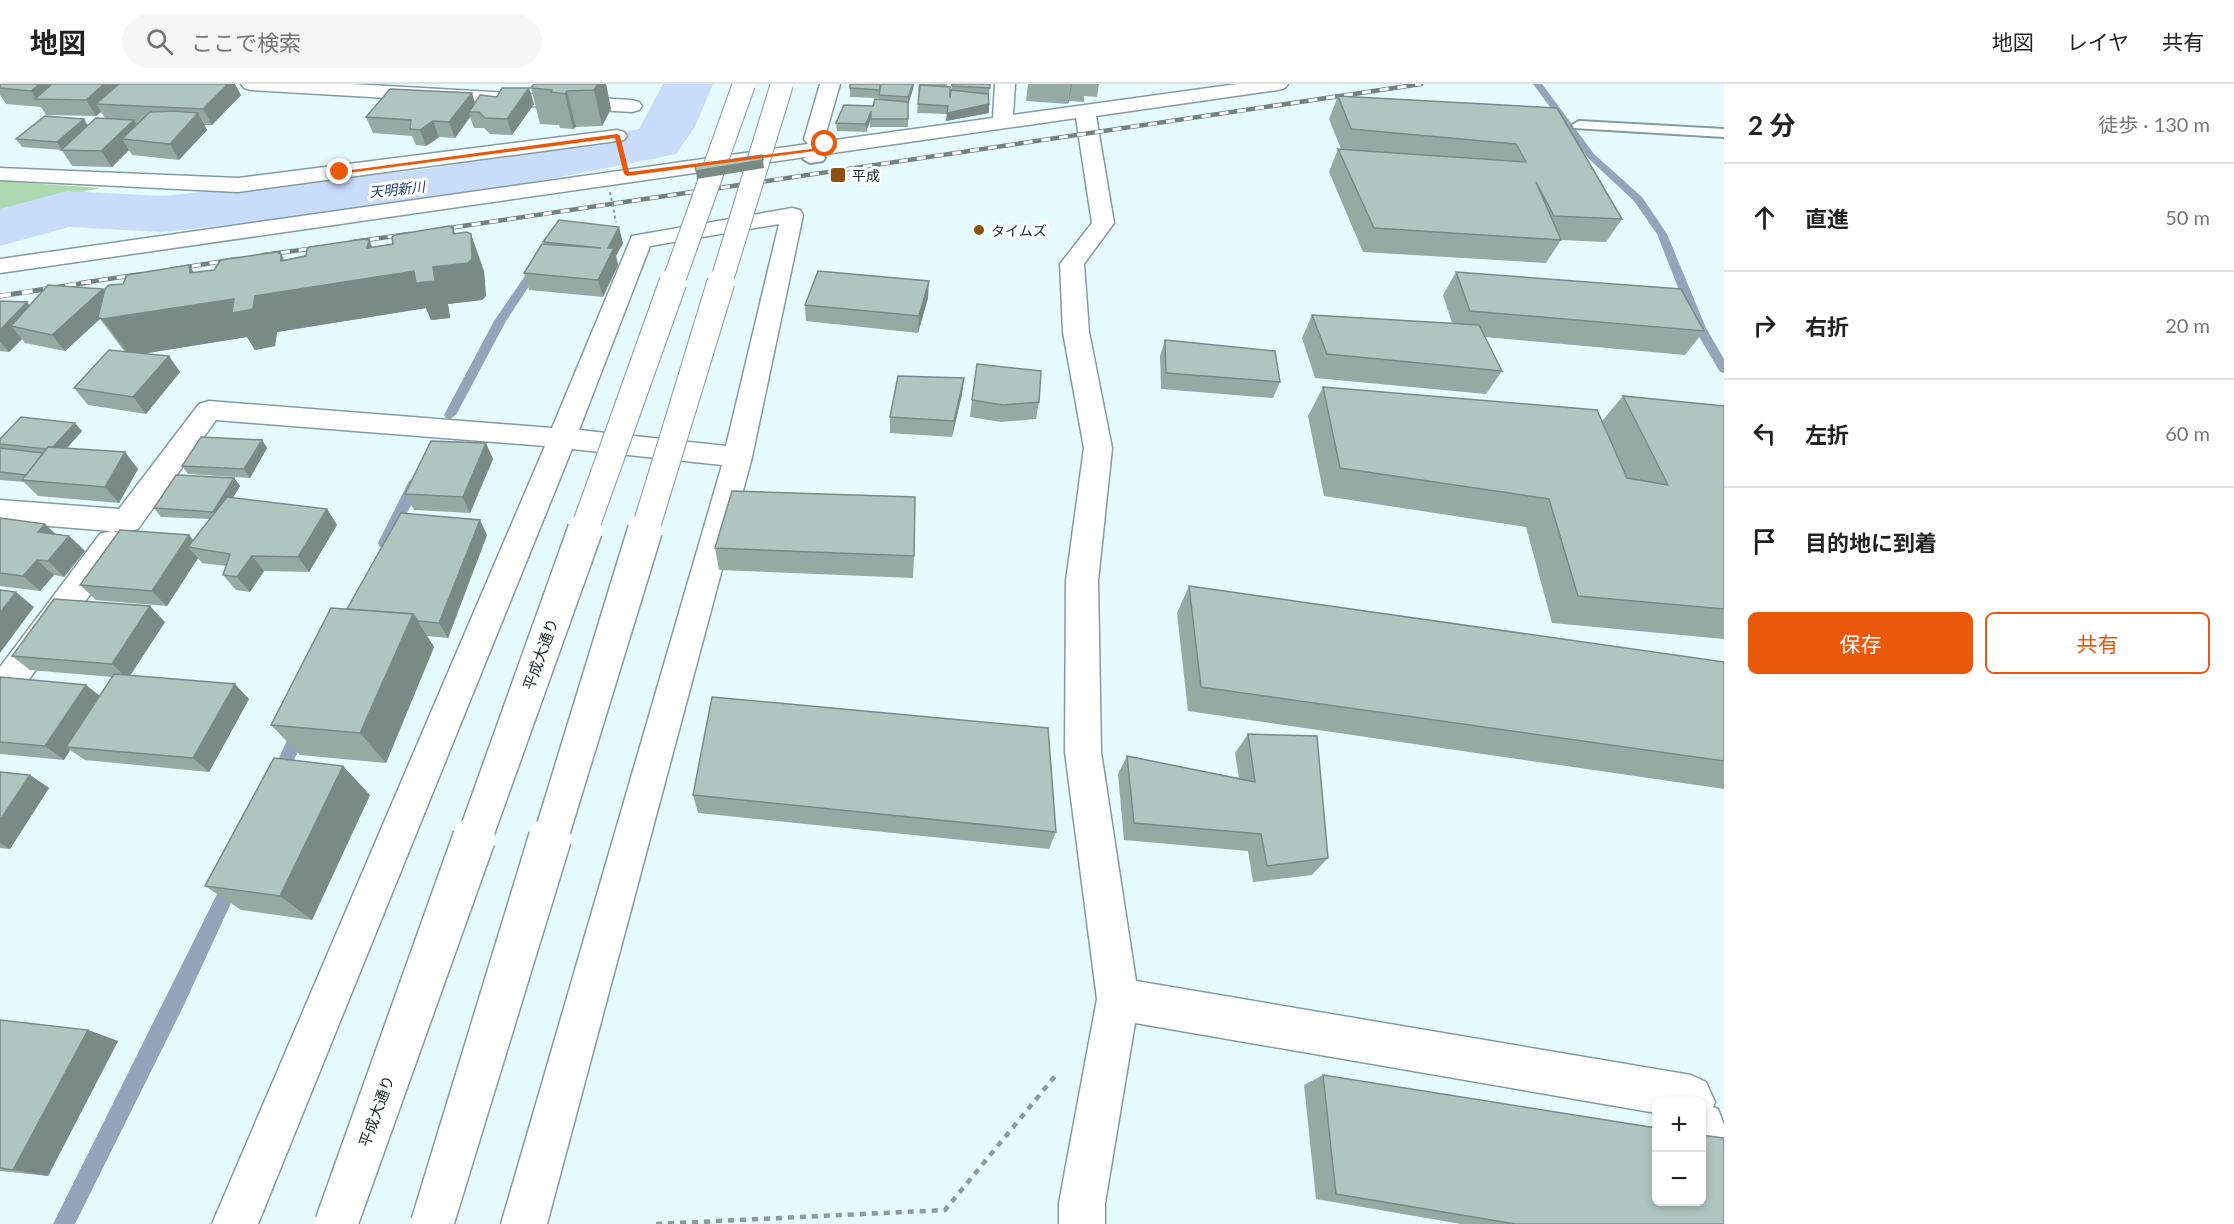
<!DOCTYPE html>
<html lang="ja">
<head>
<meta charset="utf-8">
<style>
	body { margin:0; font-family:Lato,"Noto Sans JP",sans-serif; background:#f6f6f6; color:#222 }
	.controls { position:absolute; right:18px; bottom:18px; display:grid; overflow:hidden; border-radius:9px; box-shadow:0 3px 9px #0003 }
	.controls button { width:54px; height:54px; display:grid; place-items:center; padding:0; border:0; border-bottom:2px solid #e0e0e0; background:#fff; color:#222; font:30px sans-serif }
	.stop { position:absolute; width:18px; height:18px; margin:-14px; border:4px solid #ea580c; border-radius:50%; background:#fff }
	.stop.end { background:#ea580c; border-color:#fff; box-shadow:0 2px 6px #0008 }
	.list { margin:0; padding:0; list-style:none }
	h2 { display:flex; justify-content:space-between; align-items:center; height:78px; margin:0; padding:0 24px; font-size:26px }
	h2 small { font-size:20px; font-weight:400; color:#767676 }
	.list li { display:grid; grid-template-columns:39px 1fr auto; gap:18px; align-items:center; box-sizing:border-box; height:108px; padding:0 24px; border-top:2px solid #e0e0e0 }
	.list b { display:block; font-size:22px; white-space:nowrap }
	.list em { font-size:20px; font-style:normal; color:#767676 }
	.actions { display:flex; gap:12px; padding:18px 24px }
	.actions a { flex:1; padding:14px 0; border:2px solid #ea580c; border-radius:9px; text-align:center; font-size:21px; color:#ea580c }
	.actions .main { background:#ea580c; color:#fff }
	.icon { flex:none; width:33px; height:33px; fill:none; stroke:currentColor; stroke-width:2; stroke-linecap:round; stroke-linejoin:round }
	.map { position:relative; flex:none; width:1724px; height:1140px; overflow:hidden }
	header { display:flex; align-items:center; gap:36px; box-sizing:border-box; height:84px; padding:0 30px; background:#fff; border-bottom:2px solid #e0e0e0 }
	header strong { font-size:28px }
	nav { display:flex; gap:33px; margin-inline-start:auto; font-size:21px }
	.search { width:420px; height:54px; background:#f6f6f6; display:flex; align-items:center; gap:15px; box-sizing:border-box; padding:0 21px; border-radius:33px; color:#767676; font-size:22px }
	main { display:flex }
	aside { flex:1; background:#fff }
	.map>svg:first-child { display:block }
	.green { fill:#add9b0 }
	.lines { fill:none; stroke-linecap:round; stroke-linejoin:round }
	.stream { fill:#94a4ba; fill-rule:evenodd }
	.river { fill:#c9dcfb; fill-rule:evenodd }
	.service-casing { stroke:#839c9e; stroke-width:4 }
	.minor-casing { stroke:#839c9e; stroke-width:3 }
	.path { stroke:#8b9b9c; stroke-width:4.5; stroke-dasharray:6 6; stroke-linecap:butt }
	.service { fill:#fff; fill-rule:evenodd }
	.minor { fill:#fff; fill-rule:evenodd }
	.rail-far1-casing { stroke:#728183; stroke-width:4.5 }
	.rail-casing { stroke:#728183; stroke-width:5 }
	.rail-far1 { stroke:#fff; stroke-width:3; stroke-dasharray:9; stroke-linecap:butt }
	.rail { stroke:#fff; stroke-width:4; stroke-dasharray:11; stroke-linecap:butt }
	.tertiary-bridge-far3-casing { stroke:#839c9e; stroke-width:24; stroke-linecap:butt }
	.tertiary-bridge-far2-casing { stroke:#839c9e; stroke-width:29; stroke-linecap:butt }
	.tertiary-bridge-far1-casing { stroke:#839c9e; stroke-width:37; stroke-linecap:butt }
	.tertiary-bridge-casing { stroke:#839c9e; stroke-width:45; stroke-linecap:butt }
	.path-bridge { stroke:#8b9b9c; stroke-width:2; stroke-dasharray:3 3; stroke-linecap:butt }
	.tertiary-bridge-far3 { stroke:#fff; stroke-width:22 }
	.tertiary-bridge-far2 { stroke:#fff; stroke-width:27 }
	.tertiary-bridge-far1 { stroke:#fff; stroke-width:34 }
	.tertiary-bridge { stroke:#fff; stroke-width:42 }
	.wall { fill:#96aaa4 }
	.shaded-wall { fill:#7a8b86 }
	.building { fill:#aec6bf; stroke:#7a8b86; stroke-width:1.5 }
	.route { fill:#ea580c }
	.poi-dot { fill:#8e5210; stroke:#fff; stroke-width:2 }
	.labels { text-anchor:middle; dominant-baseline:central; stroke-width:6; stroke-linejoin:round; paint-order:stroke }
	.far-poi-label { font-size:14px; fill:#172122; stroke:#fff; text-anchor:start }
	.far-water-label { font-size:14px; font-style:italic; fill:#20427f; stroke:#fff }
	.street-label { font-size:15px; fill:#172122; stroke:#fff }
</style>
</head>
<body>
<header>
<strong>地図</strong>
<div class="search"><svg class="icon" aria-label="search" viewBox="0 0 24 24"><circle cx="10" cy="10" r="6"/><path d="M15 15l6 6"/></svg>ここで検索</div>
<nav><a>地図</a><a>レイヤ</a><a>共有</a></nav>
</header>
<main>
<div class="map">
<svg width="1724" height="1140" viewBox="0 0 1724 1140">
	<rect width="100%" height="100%" fill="#e6fbfd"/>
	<path class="green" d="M0 97 101 104 0 125Z"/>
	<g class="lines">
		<g class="stream">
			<path d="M1533 0H1542L1594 70 1642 113 1667 150 1706 244 1724 275V289L1720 288 1694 244 1657 150 1634 117 1588 74Z"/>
			<path d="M538 178 543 181 506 237 456 331 450 335 446 334 444 331 494 237 534 179Z"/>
			<path d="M416 392 423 397 392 459 385 464 380 463 378 459 409 397Z"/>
			<path d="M300 638 306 640 308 645 286 694 284 699 278 701 272 699 270 694 292 645 294 640Z"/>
			<path d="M232 790 238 792 241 798 238 804 183 923 75 1140H53L226 792Z"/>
		</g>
		<path class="river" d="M663 0H713L695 43 676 70 657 74 428 119 163 148 69 143 0 162V125L67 107 163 112 428 85 639 45Z"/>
		<defs>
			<g id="service">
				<path d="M1579 37 1724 45V53L1574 44 1572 41Z"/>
				<path d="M813 62 818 63 825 74 823 77 810 79 803 75 809 71 806 66 808 63Z"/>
			</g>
			<g id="minor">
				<path d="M241 0H352L632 16 639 18 642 22 639 26 632 28 251 6 244 4Z"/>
				<path d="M820 0H840L825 52 835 56 993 34 995 0H1015L1013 31 1237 0H1288L1285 4 1278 6 1096 32 1114 139 1084 180 1089 248 1112 364 1098 497 1101 668 1136 897 1691 991 1706 998 1715 1018 1713 1023 1718 1025 1724 1041V1122L1708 1115 1702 1100V1018H1656V1029L1135 939 1105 1119V1140H1059V1119L1097 915 1065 668 1066 497 1084 364 1063 248 1060 180 1092 139 1076 34 0 189V175L808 60 804 55Z"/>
				<path d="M617 46 624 48 627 52 624 56 238 108 0 96V84L238 94Z"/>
				<path d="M792 124 800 126 803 131 752 373 547 1140H501L722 381 572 365 258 1140H212L545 362 216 336 138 445 127 448 112 447 122 450 126 458 122 466 12 619 0 623V583L100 450 111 447 0 438V416L119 425 199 320 209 317 552 344 632 152ZM779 140 726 362 579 346 650 162Z"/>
			</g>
		</defs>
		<use href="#service" class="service-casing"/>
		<use href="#minor" class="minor-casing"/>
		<path class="path" d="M656 1140 945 1126 1056 991"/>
		<use href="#service" class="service"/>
		<use href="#minor" class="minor"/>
		<defs>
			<g id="rail-far1">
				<path d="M436 146 1421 0"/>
				<path d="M352 158 409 150"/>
				<path d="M263 171 323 163"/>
				<path d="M174 185 237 175"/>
				<path d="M81 199 142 190"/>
			</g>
			<path id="rail" d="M0 212 91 198"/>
		</defs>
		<use href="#rail-far1" class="rail-far1-casing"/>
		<use href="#rail" class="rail-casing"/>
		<use href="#rail-far1" class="rail-far1"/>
		<use href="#rail" class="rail"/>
		<defs>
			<g id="tertiary-bridge-far3">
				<path d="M673 199 744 0"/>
				<path d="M721 199 782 0"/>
			</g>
			<g id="tertiary-bridge-far2">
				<path d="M584 447 673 198"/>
				<path d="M645 447 721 198"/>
			</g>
			<g id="tertiary-bridge-far1">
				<path d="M474 756 585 446"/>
				<path d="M550 756 645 446"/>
			</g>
			<g id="tertiary-bridge">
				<path d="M336 1140 474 754"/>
				<path d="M432 1140 550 754"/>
			</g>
		</defs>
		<use href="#tertiary-bridge-far3" class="tertiary-bridge-far3-casing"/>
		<use href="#tertiary-bridge-far2" class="tertiary-bridge-far2-casing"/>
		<use href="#tertiary-bridge-far1" class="tertiary-bridge-far1-casing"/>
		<use href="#tertiary-bridge" class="tertiary-bridge-casing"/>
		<path class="path-bridge" d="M610 108 616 138"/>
		<use href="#tertiary-bridge-far3" class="tertiary-bridge-far3"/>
		<use href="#tertiary-bridge-far2" class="tertiary-bridge-far2"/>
		<use href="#tertiary-bridge-far1" class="tertiary-bridge-far1"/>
		<use href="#tertiary-bridge" class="tertiary-bridge"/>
	</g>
	<g class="wall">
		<path d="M0 0 241 11 212 41H204L207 46 179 76 132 71 129 66 112 83 72 82 62 66 22 63 16 55 88 41 105 34 101 28 96 32 46 31 41 23 6 20 0 11Z"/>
		<path d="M534 0H606L611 25 602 42 576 43 573 45 560 44 559 41 540 40 531 4Z"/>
		<path d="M919 0H947L950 14 952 0H990L989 12H988L989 20V29L946 37 947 30 917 29 919 7H918Z"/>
		<path d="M1028 0H1099L1097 13 1084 12V18L1069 17 1068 20 1026 17Z"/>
		<path d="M529 4 534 20 512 51 490 50 484 44H474L470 33 455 54 439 53 426 62 416 61 412 52 373 49 366 33 475 19Z"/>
		<path d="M850 4 880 6 913 5 908 20V43H870V37L866 48 837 47 836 39 873 22 879 15V14L850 13Z"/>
		<path d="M1338 12 1557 24 1622 135 1606 158 1561 156 1546 179 1363 168 1329 88 1338 65H1341L1329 35Z"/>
		<path d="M455 150 484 187 486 212 482 216 448 220 450 234 431 236 426 224 277 248 275 262 255 266 247 253 145 269 180 288 146 330 88 321 74 304 124 267 100 235 65 267 25 259 22 255 9 268 0 267V217L27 218 30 222 104 207 123 200 189 181 194 189 214 186 281 170 284 176 369 156 372 163Z"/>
		<path d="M543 158 623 159 616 172 618 181 603 213 529 206 524 189 544 160Z"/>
		<path d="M1456 188 1704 247 1685 271 1485 253 1502 287 1486 310 1315 294 1302 254 1312 231 1452 239 1443 211Z"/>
		<path d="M928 214 918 249 806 237 805 221Z"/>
		<path d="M1165 256 1280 298 1273 314 1161 305 1160 272Z"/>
		<path d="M964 294 962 310 952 353 890 349V333Z"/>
		<path d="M1323 303 1602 337 1623 312 1724 322V555L1552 539 1526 443 1324 412 1308 332Z"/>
		<path d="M972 316 1039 318 1036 335 1001 338 970 333Z"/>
		<path d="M82 347 67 364 138 385 119 419 38 412 24 398 0 396V360Z"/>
		<path d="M262 356 267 364 250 394 188 390 182 382Z"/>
		<path d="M493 375 470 429 414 426 405 410Z"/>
		<path d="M234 394 240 402 233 414 327 425 337 441 309 488 264 487 250 508 236 506 223 491 226 482 202 479 198 474 167 522 96 516 80 501 194 456 210 435 161 433 154 424Z"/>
		<path d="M0 434 56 450 69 452 85 467 64 493 54 491 40 507 0 502Z"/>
		<path d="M487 451 448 554 427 552 434 563 386 679 300 671 271 641 347 525Z"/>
		<path d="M715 464 914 472 913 494 719 486Z"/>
		<path d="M1189 502 1724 578V705L1188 627 1177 529Z"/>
		<path d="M165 538 130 591 249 615 209 688 85 676 70 666 64 676 0 670V593L100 612 112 593 30 586 12 572Z"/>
		<path d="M1248 650 1328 774 1312 791 1253 798 1248 767 1124 756 1118 690 1127 672 1239 694 1235 669Z"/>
		<path d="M0 688 30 691 49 704 10 765 0 764Z"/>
		<path d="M370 711 312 836 241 826 205 802Z"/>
		<path d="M693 711 1056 748 1049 765 698 729Z"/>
		<path d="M0 936 88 946 118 957 48 1092 0 1087Z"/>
		<path d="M1323 991 1724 1140H1461L1316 1115 1304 1001Z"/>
	</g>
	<g class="shaded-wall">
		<path d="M40 0H72L36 15 31 7Z"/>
		<path d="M104 0H119L96 20 101 28 96 32 86 16Z"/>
		<path d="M228 0H235L241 11 212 41 203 25Z"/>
		<path d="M598 0H606L611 25 602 42 594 6Z"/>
		<path d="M913 0H914L913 5 908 21V13Z"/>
		<path d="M1071 0H1072L1069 17 1068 20Z"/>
		<path d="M529 4 534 20 512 51 507 35Z"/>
		<path d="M567 7 576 43 573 45 565 10Z"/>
		<path d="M472 9 477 25 469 28 470 33 455 54 449 38Z"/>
		<path d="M989 20V29L946 37 947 29Z"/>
		<path d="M871 27 870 37 866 48V40Z"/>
		<path d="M198 29 207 46 179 76 170 60Z"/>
		<path d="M84 35 89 43 62 66 57 58Z"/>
		<path d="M134 36 144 52 122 55 129 66 112 83 101 67Z"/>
		<path d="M433 37 439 53 426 62 420 46Z"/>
		<path d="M763 76 764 84 697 95 696 87Z"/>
		<path d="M619 143 623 159 616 172 618 181 603 213 598 196 608 164Z"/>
		<path d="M453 144 466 179 471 150 484 187 486 212 482 216 448 220 450 234 431 236 426 224 277 248 275 262 255 266 247 253 130 272 102 235 190 189 189 181 213 218 255 212 281 177V170L299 205 367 164 369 156 385 191 433 183 453 150Z"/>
		<path d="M929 197 928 214 918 249 919 232Z"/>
		<path d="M103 205 115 222 98 233 100 235 65 267 52 251Z"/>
		<path d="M27 218 40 235 11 242 22 255 9 268 0 258V246Z"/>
		<path d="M169 272 180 288 146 330 133 313Z"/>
		<path d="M964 294 962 310 952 353 954 337Z"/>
		<path d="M75 339 82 347 58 374 50 366Z"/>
		<path d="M262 356 267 364 250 394 244 385Z"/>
		<path d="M486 359 493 375 470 429 463 413Z"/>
		<path d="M125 368 138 385 119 419 105 403Z"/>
		<path d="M234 394 240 402 219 436 213 428Z"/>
		<path d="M327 425 337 441 309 488 298 473Z"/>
		<path d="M480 436 487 451 448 554 439 539Z"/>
		<path d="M45 440 61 455 38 448Z"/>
		<path d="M189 451 201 465 188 463 198 474 167 522 152 507Z"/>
		<path d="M69 452 85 467 64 493 48 477Z"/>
		<path d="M252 472 264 487 250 508 237 493Z"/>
		<path d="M37 476 54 491 40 507 23 492Z"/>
		<path d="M16 508 34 523 0 569V529Z"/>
		<path d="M150 522 165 538 128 595 112 580Z"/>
		<path d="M413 530 434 563 386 679 360 649Z"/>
		<path d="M235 600 249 615 209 688 193 674Z"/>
		<path d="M86 601 104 615 66 663 70 666 64 676 45 662Z"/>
		<path d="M343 682 370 711 312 836 280 812Z"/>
		<path d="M30 691 49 704 10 765 0 759V736Z"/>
		<path d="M88 946 118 957 48 1092 13 1086Z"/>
	</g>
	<g class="building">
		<path d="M0 0H40L31 7 0 4Z"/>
		<path d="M52 0H104L86 16 35 15Z"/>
		<path d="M119 0H228L203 25 96 20Z"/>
		<path d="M534 0H598L594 6 567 7 565 10 551 8 552 6 531 4Z"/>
		<path d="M850 0H880V6L850 4Z"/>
		<path d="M881 0H913L908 13 879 11Z"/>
		<path d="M952 0H990V4L952 2Z"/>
		<path d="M920 1 950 3V14L951 6 988 10 989 20 947 29 948 22 918 20Z"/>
		<path d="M502 4H529L507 35 485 34 479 28H469L480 11 497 13Z"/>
		<path d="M390 5 472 9 449 38 433 37 420 46 410 45 411 36 366 33Z"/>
		<path d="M1338 12 1557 24 1622 135 1554 132 1536 98 1561 156 1374 144 1338 65 1526 78 1516 60 1351 45Z"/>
		<path d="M875 15 908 18V35H871V27L866 40 836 39 844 21 873 22Z"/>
		<path d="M174 27 198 29 170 60 122 55 150 28Z"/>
		<path d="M45 32 84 35 57 58 16 55Z"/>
		<path d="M96 34 134 36 101 67 61 66Z"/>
		<path d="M762 71 763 76 696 87 695 81Z"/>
		<path d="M559 136 619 143 608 164H614L598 196 524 189 542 160 601 164 543 158Z"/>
		<path d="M449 142 453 144V150L467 148 471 150 472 175 468 179 433 183 435 197 416 199 414 187 255 212 253 225 232 229 234 215 102 235 98 233 105 205 109 201 123 200 127 191 189 181 190 189 214 186 221 176 277 168 281 170V177L306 172 307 165 310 163 364 155 369 156 367 164 393 160 392 153 395 151Z"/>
		<path d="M818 187 929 197 919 232 805 221Z"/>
		<path d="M1456 188 1681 205 1704 247 1470 227Z"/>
		<path d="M48 201 103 205 52 251 11 242Z"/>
		<path d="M0 217 27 218 0 246Z"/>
		<path d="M1312 231 1479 241 1502 287 1327 270Z"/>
		<path d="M1165 256 1275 267 1280 298 1166 289Z"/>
		<path d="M109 266 169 272 133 313 74 304Z"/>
		<path d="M977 280 1041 287 1039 318 1003 321 972 316Z"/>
		<path d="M898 292 964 294 954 337 890 333Z"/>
		<path d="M1323 303 1597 326 1627 394 1668 401 1623 312 1724 322V525L1578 512 1549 415 1340 384Z"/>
		<path d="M21 333 75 339 53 363H48L46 365 0 360V355Z"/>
		<path d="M201 353 262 356 244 385 182 382Z"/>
		<path d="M431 357 486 359 463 413 405 410Z"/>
		<path d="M48 363 125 368 105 403 22 396Z"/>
		<path d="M0 364 43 369 26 391 0 388Z"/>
		<path d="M176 391 234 394 213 428 154 424Z"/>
		<path d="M732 407 915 413 914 472 715 464Z"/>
		<path d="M227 413 327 425 298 473 252 472 237 493 223 491 230 470 188 463Z"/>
		<path d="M401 429 480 436 439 539 418 537 413 530 347 525Z"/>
		<path d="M0 434 45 440 38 448 69 452 48 477 37 476 23 492 0 489Z"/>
		<path d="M120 446 189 451 152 507 80 501Z"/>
		<path d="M1189 502 1724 578V677L1201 603Z"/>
		<path d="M0 506 16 508 0 529Z"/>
		<path d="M54 515 150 522 112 580 12 572Z"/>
		<path d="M331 524 413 530 360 649 271 641Z"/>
		<path d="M114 590 235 600 193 674 66 663Z"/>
		<path d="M0 593 86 601 45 662 0 658Z"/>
		<path d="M712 613 1048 644 1056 748 693 711Z"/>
		<path d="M1248 650 1317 652 1328 774 1267 782 1261 750 1134 739 1127 672 1255 698Z"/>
		<path d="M274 674 343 682 280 812 205 802Z"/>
		<path d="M0 688 30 691 0 736Z"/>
		<path d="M0 936 88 946 13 1086 0 1084Z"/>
		<path d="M1323 991 1656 1044V1118H1701V1051L1724 1054V1140H1515L1336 1110Z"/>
	</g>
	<path class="route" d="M617 50 620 52 629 88 827 63 822 60 825 58 838 64 627 92 624 90 615 54 340 90 337 88Z"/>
	<g class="poi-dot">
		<rect x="830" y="83" width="16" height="16" rx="3"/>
		<circle cx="979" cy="146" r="6"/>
	</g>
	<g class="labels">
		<g class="far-poi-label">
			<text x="852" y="91">平成</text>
			<text x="991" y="146">タイムズ</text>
		</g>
		<g class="far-water-label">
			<text transform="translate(397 105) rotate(-6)">天明新川</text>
		</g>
		<g class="street-label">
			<text transform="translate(540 570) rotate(-70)">平成大通り</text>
			<text transform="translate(376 1027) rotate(-70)">平成大通り</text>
		</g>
	</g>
</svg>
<div class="controls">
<button>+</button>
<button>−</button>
</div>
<div class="stop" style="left:825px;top:60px"></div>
<div class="stop end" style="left:340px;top:88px"></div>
</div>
<aside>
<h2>2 分<small>徒歩 · 130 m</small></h2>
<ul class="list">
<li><svg class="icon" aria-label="ahead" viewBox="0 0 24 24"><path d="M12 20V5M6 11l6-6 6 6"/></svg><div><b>直進</b></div><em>50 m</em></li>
<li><svg class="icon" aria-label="right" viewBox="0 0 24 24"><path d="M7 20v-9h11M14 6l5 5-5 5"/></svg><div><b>右折</b></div><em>20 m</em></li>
<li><svg class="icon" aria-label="left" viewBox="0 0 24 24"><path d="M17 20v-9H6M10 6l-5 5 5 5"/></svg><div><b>左折</b></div><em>60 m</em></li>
<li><svg class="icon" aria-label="arrive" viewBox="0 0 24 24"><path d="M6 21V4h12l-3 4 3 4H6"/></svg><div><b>目的地に到着</b></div></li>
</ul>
<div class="actions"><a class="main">保存</a><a>共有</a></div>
</aside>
</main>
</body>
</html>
